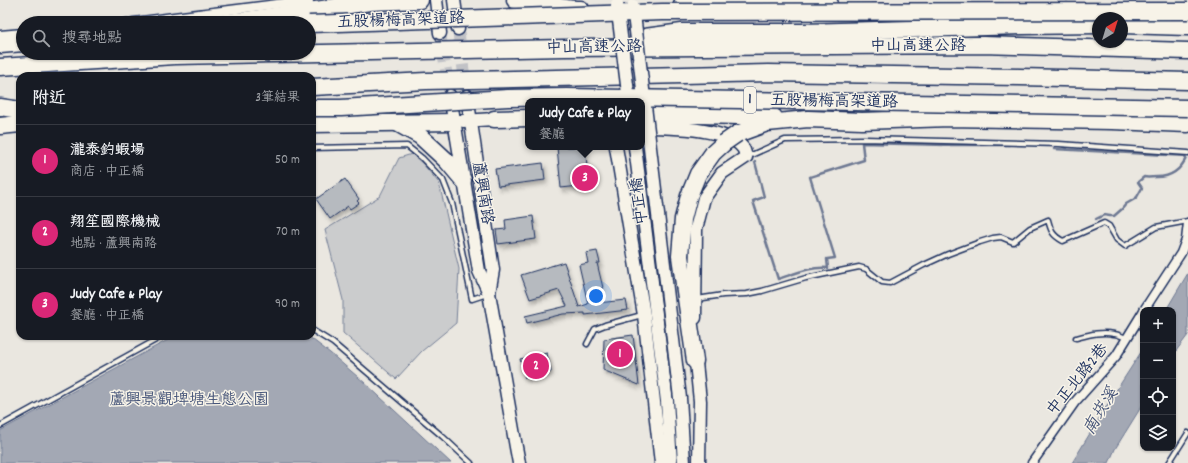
<!DOCTYPE html>
<html lang="zh-TW">
<head>
<meta charset="utf-8">
<style>
	body { margin:0; font-family:Dekko,"LXGW WenKai TC",sans-serif; background:#20242c; color:#f1f3f6 }
	.controls { position:absolute; right:12px; bottom:12px; display:grid; overflow:hidden; border-radius:8px; box-shadow:0 1px 3px #0004 }
	.controls button { width:36px; height:36px; display:grid; place-items:center; padding:0; border:0; border-bottom:1px solid #363941; background:#171b24; color:#f1f3f6; font:20px sans-serif }
	.compass { position:absolute; left:1092px; top:12px; width:36px; height:36px; border-radius:50%; background:#171b24; box-shadow:0 1px 3px #0004; rotate:38deg }
	.you { position:absolute; left:596px; top:296px; width:14px; height:14px; margin:-10px; border:3px solid #fff; border-radius:50%; background:#1a73e8; box-shadow:0 0 0 6px #1a73e833 }
	.badge { display:grid; place-items:center; width:26px; height:26px; border-radius:50%; background:#db2777; color:#fff; font-size:13px; font-weight:700 }
	.pin { position:absolute; translate:-50% -50%; border:2px solid #fff; box-shadow:0 1px 4px #0006 }
	.popup { position:absolute; left:525px; top:98px; width:120px; height:52px; box-sizing:border-box; display:grid; place-content:center; border-radius:8px; background:#171b24; filter:drop-shadow(0 1px 3px #0005); font-size:13px; white-space:nowrap; color:#9ea1a6 }
	.popup b { font-size:15px; color:#f1f3f6 }
	.popup::after { content:''; position:absolute; left:50%; top:100%; margin-left:-8px; border:8px solid transparent; border-top-color:#171b24 }
	.list { margin:0; padding:0; list-style:none }
	h2 { display:flex; justify-content:space-between; align-items:center; height:52px; margin:0; padding:0 16px; font-size:17px }
	h2 small { font-size:13px; font-weight:400; color:#9ea1a6 }
	.list li { display:grid; grid-template-columns:26px 1fr auto; gap:12px; align-items:center; box-sizing:border-box; height:72px; padding:0 16px; border-top:1px solid #363941 }
	.list b { display:block; font-size:15px; white-space:nowrap }
	.list p { margin:0; font-size:13px; white-space:nowrap; color:#9ea1a6 }
	.list em { font-size:13px; font-style:normal; color:#9ea1a6 }
	.icon { flex:none; width:22px; height:22px; fill:none; stroke:currentColor; stroke-width:2; stroke-linecap:round; stroke-linejoin:round }
	.map { position:relative; flex:none; width:1188px; height:463px; overflow:hidden }
	.search { position:absolute; background:#171b24; box-shadow:0 1px 3px #0004; left:16px; top:16px; width:300px; height:44px; display:flex; align-items:center; gap:10px; box-sizing:border-box; padding:0 14px; border-radius:22px; color:#9ea1a6; font-size:15px }
	.panel { position:absolute; background:#171b24; box-shadow:0 1px 3px #0004; left:16px; top:72px; width:300px; height:268px; border-radius:12px }
	.map>svg:first-child { display:block }
	.green { fill:#cbcccd; stroke:#737e96 }
	.water { fill:#a3a8b4; stroke:#6d7892 }
	.lines { fill:none; stroke-linecap:round; stroke-linejoin:round }
	.stream { stroke:#6d7892; stroke-width:2.5 }
	.building { fill:#b6babf; stroke:#1b2f5e; filter:url(#shadow) }
	.secondary-tunnel { stroke:#c1c2c6; stroke-width:12; stroke-dasharray:12 6; stroke-linecap:butt }
	.lane-casing { stroke:#1b2f5e; stroke-width:7 }
	.street-casing { stroke:#1b2f5e; stroke-width:11 }
	.secondary-casing { stroke:#1b2f5e; stroke-width:15 }
	.highway-casing { stroke:#1b2f5e; stroke-width:19 }
	.lane { stroke:#f7f3e8; stroke-width:4 }
	.street { stroke:#f7f3e8; stroke-width:8 }
	.secondary { stroke:#f7f3e8; stroke-width:12 }
	.highway { stroke:#f7f3e8; stroke-width:16 }
	.secondary-bridge-casing { stroke:#1b2f5e; stroke-width:15; stroke-linecap:butt }
	.highway-bridge-casing { stroke:#1b2f5e; stroke-width:19; stroke-linecap:butt }
	.secondary-bridge { stroke:#f7f3e8; stroke-width:12 }
	.highway-bridge { stroke:#f7f3e8; stroke-width:16 }
	.labels { text-anchor:middle; dominant-baseline:central; stroke-width:3; stroke-linejoin:round; paint-order:stroke }
	.shield { fill:#f7f3e8; stroke:#5d6a87; stroke-width:1 }
	.shield-label { font-size:15px; font-weight:bold; fill:#1b2f5e }
	.street-label { font-size:16px; fill:#1b2f5e; stroke:#f7f3e8 }
	.park-label { font-size:16px; fill:#47567a; stroke:#f7f3e8 }
	.water-label { font-size:17px; font-style:italic; fill:#445378; stroke:#f7f3e8 }
</style>
</head>
<body>
<div class="map">
<svg width="1188" height="463" viewBox="0 0 1188 463">
	<defs>
		<filter id="shadow"><feDropShadow dx="2" dy="3.5" stdDeviation="2" flood-color="#0004"/></filter>
	</defs>
	<rect width="100%" height="100%" fill="#eae7e0"/>
	<filter id="ink" filterUnits="userSpaceOnUse"><feTurbulence type="fractalNoise" baseFrequency=".025" numOctaves="2"/><feDisplacementMap in="SourceGraphic" scale="8" xChannelSelector="R" yChannelSelector="G"/><feConvolveMatrix kernelMatrix="1 2 1 2 8 2 1 2 1" color-interpolation-filters="sRGB"/></filter>
	<g filter="url(#ink)">
		<path class="green" d="M412 154 423 164 439 183 459 269 456 323 422 351 396 379 343 333V300L325 230 380 196 399 158Z"/>
		<g class="water">
			<path d="M1188 273V335L1173 355V310H1166Z"/>
			<path d="M175 336H308L330 353 365 383 451 463H0V431Z"/>
			<path d="M1143 349V404L1115 449 1109 463H1072L1112 397Z"/>
		</g>
		<g class="lines">
			<g class="stream">
				<path d="M1060 145 1067 149"/>
				<path d="M1054 149 1187 156C1181 170 1172 177 1157 177 1152 177 1148 178 1144 177L1138 182 1142 188 1137 197 1133 200 1126 204 1122 209 1114 216H1110L1104 215 1096 219"/>
				<path d="M755 162 764 197 753 201 778 279C794 274 811 266 828 268L827 259 835 258 810 177 864 160 862 143 947 145H1009"/>
			</g>
		</g>
		<g class="building">
			<path d="M557 147H585L589 185 561 188Z"/>
			<path d="M543 163 545 180 498 186 495 169Z"/>
			<path d="M345 179 359 199 357 201 359 203 350 209 348 206 330 219 316 199Z"/>
			<path d="M533 216 536 239 498 244 496 230 506 229 505 220Z"/>
			<path d="M597 251 600 263H597L603 288 593 291 597 303 626 300 628 310 585 315V313L563 314 527 323 525 316 567 306 559 290 530 299 521 275 564 262 579 307 588 304 579 265 588 263 586 253Z"/>
			<path d="M633 335 639 385 603 370 604 339Z"/>
			<path d="M547 353 551 372 525 378 520 359Z"/>
		</g>
		<g class="lines">
			<g class="secondary-tunnel">
				<path d="M458 29 467 96"/>
				<path d="M440 33 450 96"/>
			</g>
			<defs>
				<g id="lane">
					<path d="M312 148 407 146 422 158 443 180 452 203 472 299 487 294"/>
					<path d="M747 157 785 140 865 139 1059 144 1188 153"/>
					<path d="M697 299 723 295 747 294 762 291 806 278 859 267 866 269 882 282 890 283 924 265 948 254 980 242 993 238 1001 237 1013 242 1030 228 1048 220C1051 231 1052 235 1063 241L1104 223 1109 226 1117 240 1125 246 1156 227 1188 221"/>
					<path d="M312 330 333 343 442 436 471 463"/>
					<path d="M1076 338C1088 335 1102 331 1114 334 1118 334 1123 337 1126 338"/>
					<path d="M587 344 595 329 605 325 642 315"/>
					<path d="M0 426 163 336"/>
					<path d="M1169 463 1188 433"/>
				</g>
				<g id="street">
					<path d="M126 23 309 0"/>
					<path d="M0 35 23 33"/>
					<path d="M1144 310 1181 253 1186 240 1188 223"/>
					<path d="M1032 463 1075 402 1116 356 1143 312"/>
				</g>
				<g id="secondary">
					<path d="M436 0 440 33"/>
					<path d="M454 0 458 29"/>
					<path d="M450 96 479 271 489 293 516 447 519 463"/>
					<path d="M467 96 493 270 489 293"/>
					<path d="M463 121 494 119 501 120"/>
					<path d="M642 127C667 127 727 127 743 148 745 151 745 154 746 157L722 173 704 198 696 229 695 318"/>
					<path d="M616 147 644 315 661 463"/>
					<path d="M635 147 667 401 671 463"/>
					<path d="M695 353 700 401 699 463"/>
					<path d="M680 398 684 463"/>
				</g>
				<g id="highway">
					<path d="M515 0C520 0 526 0 531 1 548 4 563 10 581 9"/>
					<path d="M682 4 748 3 830 4"/>
					<path d="M215 23 246 20 370 2 420 0"/>
					<path d="M1122 25 1188 27"/>
					<path d="M630 39 682 32H804L1023 26 1098 25"/>
					<path d="M0 45 23 43"/>
					<path d="M0 67 175 56 565 48 983 45 1188 51"/>
					<path d="M312 87 426 81 768 73 1020 77 1188 81"/>
					<path d="M0 107 20 110"/>
					<path d="M642 115H699L774 117"/>
					<path d="M494 119 528 118"/>
					<path d="M397 123 420 136 447 161 463 180"/>
					<path d="M312 124 454 122"/>
					<path d="M0 126 20 124"/>
					<path d="M737 134 767 123 808 119 862 121 949 118 1112 121 1188 124"/>
					<path d="M695 361 680 256 683 219 689 196 698 174 713 153 724 143"/>
				</g>
			</defs>
			<use href="#lane" class="lane-casing"/>
			<use href="#street" class="street-casing"/>
			<use href="#secondary" class="secondary-casing"/>
			<use href="#highway" class="highway-casing"/>
			<use href="#lane" class="lane"/>
			<use href="#street" class="street"/>
			<use href="#secondary" class="secondary"/>
			<use href="#highway" class="highway"/>
			<defs>
				<g id="secondary-bridge">
					<path d="M617 4 629 101"/>
					<path d="M633 6 680 398"/>
				</g>
				<g id="highway-bridge">
					<path d="M309 24 662 12 1188 11"/>
					<path d="M312 108H341L508 98 567 97 1188 108"/>
					<path d="M724 143 737 134"/>
				</g>
			</defs>
			<use href="#secondary-bridge" class="secondary-bridge-casing"/>
			<use href="#highway-bridge" class="highway-bridge-casing"/>
			<use href="#secondary-bridge" class="secondary-bridge"/>
			<use href="#highway-bridge" class="highway-bridge"/>
		</g>
	</g>
	<g class="labels">
		<rect class="shield" x="744" y="87" width="12" height="26" rx="3"/>
		<g class="shield-label">
			<text x="750" y="100">1</text>
		</g>
		<g class="street-label">
			<text transform="translate(401 21) rotate(-2)">五股楊梅高架道路</text>
			<text x="918" y="46">中山高速公路</text>
			<text transform="translate(594 48) rotate(-1)">中山高速公路</text>
			<text transform="translate(834 102) rotate(1)">五股楊梅高架道路</text>
			<text transform="translate(482 193) rotate(81)">蘆興南路</text>
			<text transform="translate(640 201) rotate(-97)">中正橋</text>
			<text transform="translate(1078 380) rotate(-51)">中正北路2巷</text>
		</g>
		<g class="park-label">
			<text x="189" y="400">蘆興景觀埤塘生態公園</text>
		</g>
		<g class="water-label">
			<text transform="translate(1102 412) rotate(-59)">南崁溪</text>
		</g>
	</g>
</svg>
<div class="controls">
<button>+</button>
<button>−</button>
<button><svg class="icon" aria-label="locate" viewBox="0 0 24 24"><circle cx="12" cy="12" r="6"/><path d="M12 2v4M12 18v4M2 12h4M18 12h4"/></svg></button>
<button><svg class="icon" aria-label="layers" viewBox="0 0 24 24"><path d="M12 4l9 5-9 5-9-5zM3 14l9 5 9-5"/></svg></button>
</div>
<svg class="compass" viewBox="-18 -18 36 36"><path d="M0-13l5 13h-10z" fill="#e53935"/><path d="M0 13l5-13h-10z" fill="#9ea1a6"/></svg>
<div class="you"></div>
<div class="pin badge" style="left:620px;top:354px">1</div>
<div class="pin badge" style="left:536px;top:366px">2</div>
<div class="pin badge" style="left:585px;top:178px">3</div>
<div class="popup"><b>Judy Cafe &amp; Play</b>餐廳</div>
<div class="search"><svg class="icon" aria-label="search" viewBox="0 0 24 24"><circle cx="10" cy="10" r="6"/><path d="M15 15l6 6"/></svg>搜尋地點</div>
<section class="panel">
<h2>附近<small>3筆結果</small></h2>
<ul class="list">
<li><span class="badge">1</span><div><b>瀧泰釣蝦場</b><p>商店 · 中正橋</p></div><em>50 m</em></li>
<li><span class="badge">2</span><div><b>翔笙國際機械</b><p>地點 · 蘆興南路</p></div><em>70 m</em></li>
<li><span class="badge">3</span><div><b>Judy Cafe &amp; Play</b><p>餐廳 · 中正橋</p></div><em>90 m</em></li>
</ul>
</section>
</div>
</body>
</html>
